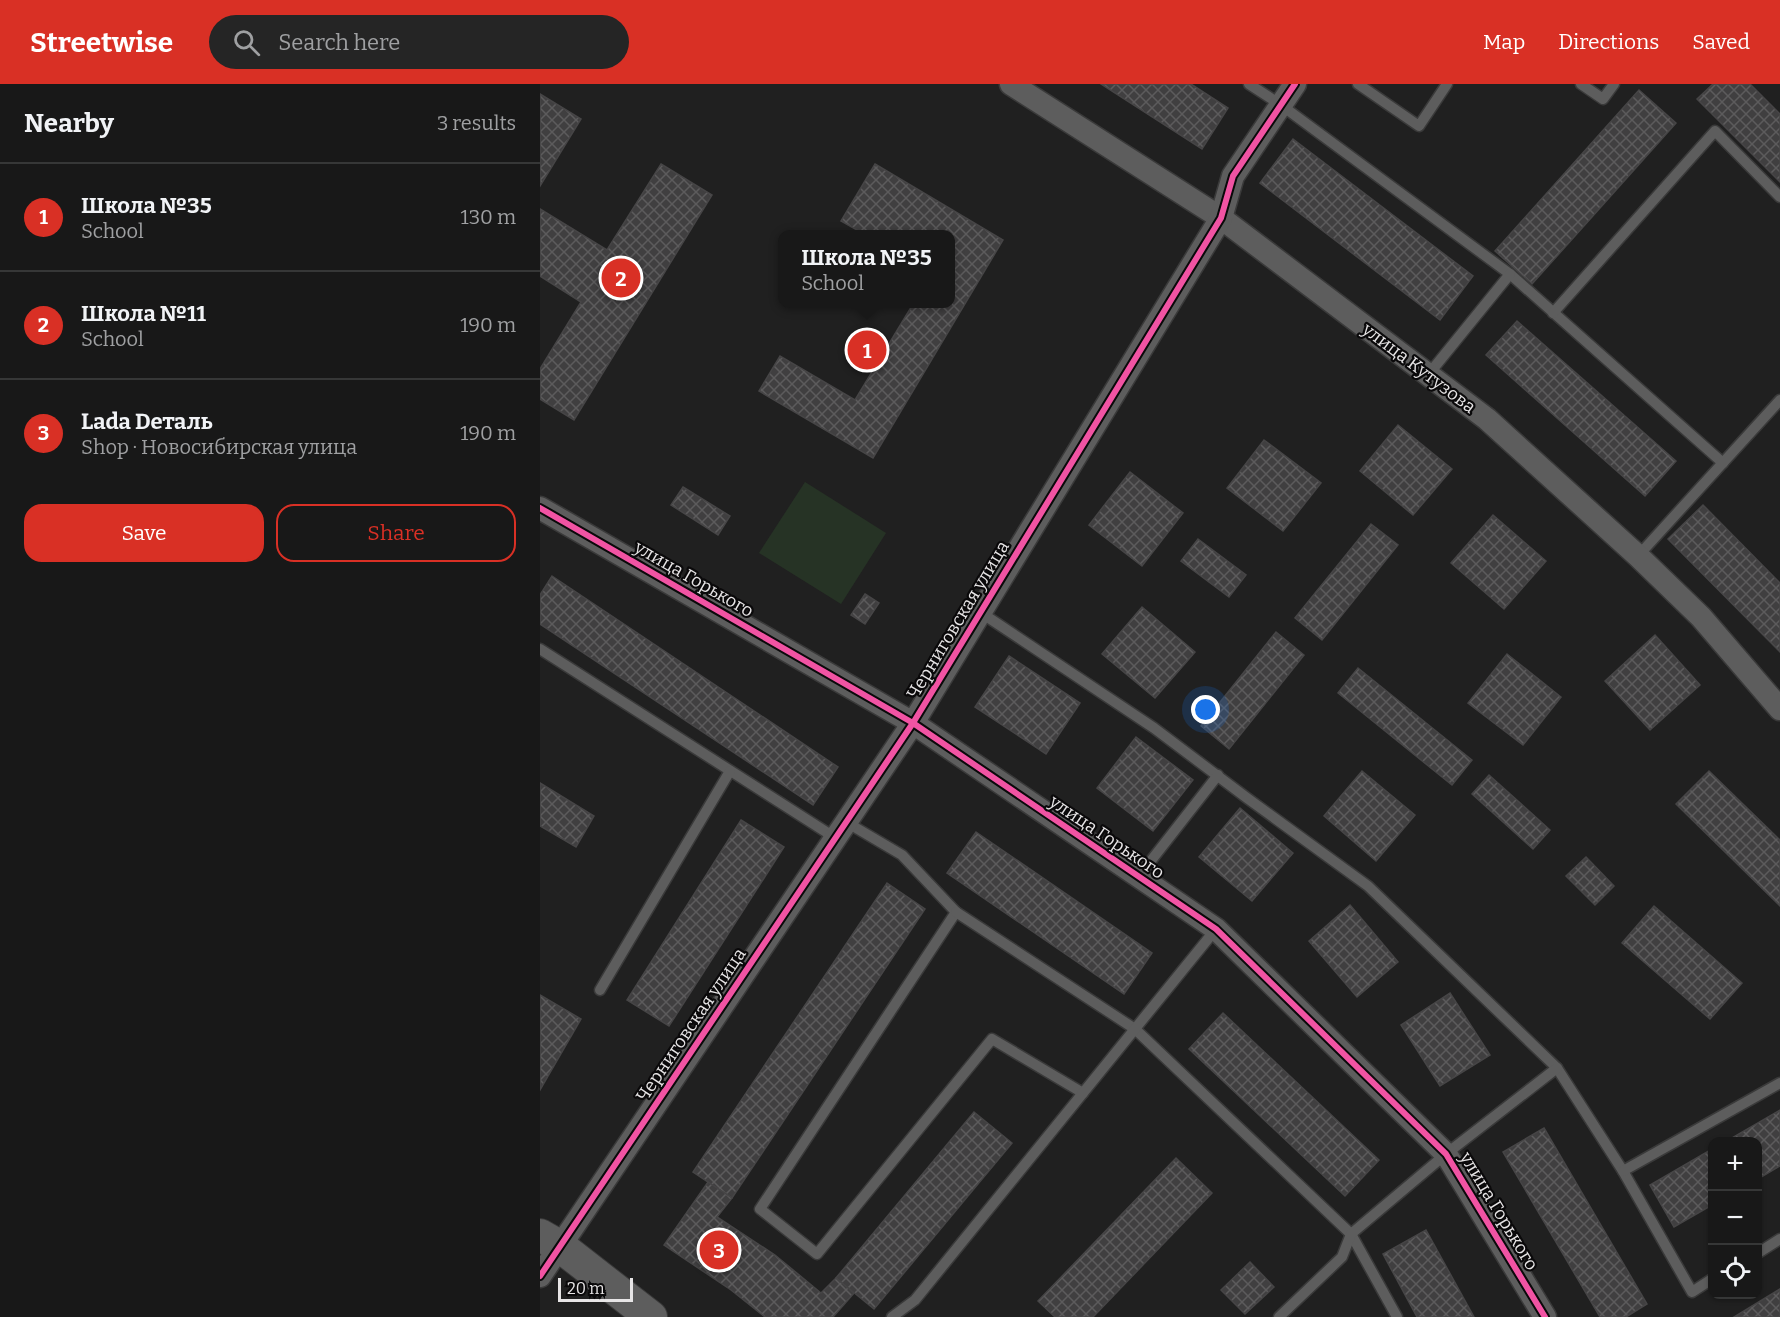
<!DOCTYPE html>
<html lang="en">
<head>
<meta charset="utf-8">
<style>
	body { margin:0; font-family:Bitter,serif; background:#252525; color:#f1f3f6 }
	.controls { position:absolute; right:18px; bottom:18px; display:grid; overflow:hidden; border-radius:12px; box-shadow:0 2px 4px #0004 }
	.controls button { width:54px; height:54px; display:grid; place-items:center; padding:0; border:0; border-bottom:2px solid #363737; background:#181818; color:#f1f3f6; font:30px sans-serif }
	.scale { position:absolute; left:18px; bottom:15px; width:75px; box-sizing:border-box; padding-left:6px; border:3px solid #e7e5e6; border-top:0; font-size:16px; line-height:21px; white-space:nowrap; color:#e7e5e6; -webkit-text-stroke:4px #0a090a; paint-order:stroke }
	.you { position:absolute; left:666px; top:626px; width:21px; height:21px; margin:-15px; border:4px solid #fff; border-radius:50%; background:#1a73e8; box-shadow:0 0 0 9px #1a73e833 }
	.badge { display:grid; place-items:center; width:39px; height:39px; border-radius:50%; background:#d93025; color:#fff; font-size:20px; font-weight:700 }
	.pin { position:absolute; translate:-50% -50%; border:3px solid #fff; box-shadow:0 2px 6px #0006 }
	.popup { position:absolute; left:238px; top:146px; width:177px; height:78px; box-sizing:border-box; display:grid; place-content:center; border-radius:12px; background:#181818; filter:drop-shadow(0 2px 4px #0005); font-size:20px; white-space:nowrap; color:#9fa0a2 }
	.popup b { font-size:22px; color:#f1f3f6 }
	.popup::after { content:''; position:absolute; left:50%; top:100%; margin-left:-12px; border:12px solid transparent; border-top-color:#181818 }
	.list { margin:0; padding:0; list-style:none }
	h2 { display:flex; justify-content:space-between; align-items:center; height:78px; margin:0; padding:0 24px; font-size:26px }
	h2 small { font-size:20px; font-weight:400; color:#9fa0a2 }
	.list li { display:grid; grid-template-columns:39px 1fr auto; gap:18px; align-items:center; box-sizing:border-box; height:108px; padding:0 24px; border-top:2px solid #363737 }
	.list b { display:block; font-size:22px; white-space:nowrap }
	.list p { margin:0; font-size:20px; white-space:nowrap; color:#9fa0a2 }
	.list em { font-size:20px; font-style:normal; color:#9fa0a2 }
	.actions { display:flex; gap:12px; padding:18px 24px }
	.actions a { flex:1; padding:14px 0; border:2px solid #d93025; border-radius:18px; text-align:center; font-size:21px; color:#d93025 }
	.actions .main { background:#d93025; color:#fff }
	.icon { flex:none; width:33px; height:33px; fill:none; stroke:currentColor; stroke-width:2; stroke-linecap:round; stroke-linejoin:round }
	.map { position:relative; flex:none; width:1240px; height:1233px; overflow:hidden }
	header { display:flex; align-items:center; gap:36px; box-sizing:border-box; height:84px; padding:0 30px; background:#d93025; color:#fff }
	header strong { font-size:28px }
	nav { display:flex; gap:33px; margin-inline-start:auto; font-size:21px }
	.search { width:420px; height:54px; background:#252525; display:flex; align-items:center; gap:15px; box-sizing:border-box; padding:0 21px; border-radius:33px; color:#9fa0a2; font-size:22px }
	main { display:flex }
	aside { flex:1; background:#181818 }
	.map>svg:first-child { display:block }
	.garden { fill:#263325 }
	.building { fill:url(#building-cross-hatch); stroke:#464546; stroke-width:1.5 }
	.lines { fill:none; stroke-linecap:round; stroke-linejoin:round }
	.lane-casing { stroke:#3a3a3a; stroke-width:13 }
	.street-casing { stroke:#3a3a3a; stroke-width:25 }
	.secondary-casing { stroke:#3a3a3a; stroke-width:34 }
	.lane { stroke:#5d5d5d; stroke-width:10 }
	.street { stroke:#5d5d5d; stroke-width:22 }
	.secondary { stroke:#5d5d5d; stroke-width:32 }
	.cycleway-casing { stroke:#0a090a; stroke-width:10 }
	.cycleway { stroke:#f153a3; stroke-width:6 }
	.labels { text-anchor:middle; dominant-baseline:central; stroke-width:4.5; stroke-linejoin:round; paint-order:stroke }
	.street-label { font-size:18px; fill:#e7e5e6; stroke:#0a090a }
</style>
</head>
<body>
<header>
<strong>Streetwise</strong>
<div class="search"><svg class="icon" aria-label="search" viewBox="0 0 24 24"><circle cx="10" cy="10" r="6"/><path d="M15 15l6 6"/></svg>Search here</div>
<nav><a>Map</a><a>Directions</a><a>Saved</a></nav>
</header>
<main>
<aside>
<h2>Nearby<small>3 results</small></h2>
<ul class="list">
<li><span class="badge">1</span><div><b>Школа №35</b><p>School</p></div><em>130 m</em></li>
<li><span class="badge">2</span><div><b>Школа №11</b><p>School</p></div><em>190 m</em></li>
<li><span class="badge">3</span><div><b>Lada Dеталь</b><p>Shop · Новосибирская улица</p></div><em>190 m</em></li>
</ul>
<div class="actions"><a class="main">Save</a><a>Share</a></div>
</aside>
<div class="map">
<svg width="1240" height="1233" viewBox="0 0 1240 1233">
	<defs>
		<pattern id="building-cross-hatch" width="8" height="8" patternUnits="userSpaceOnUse" patternTransform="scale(1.5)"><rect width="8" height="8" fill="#403f40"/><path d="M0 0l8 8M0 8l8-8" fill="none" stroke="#5c5b5c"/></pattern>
	</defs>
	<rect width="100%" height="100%" fill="#202020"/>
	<path class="garden" d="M265 398 346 449 301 520 219 469Z"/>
	<g class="building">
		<path d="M561 0H651L688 24 662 65Z"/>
		<path d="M1173 0H1210L1240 30V98L1157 15Z"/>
		<path d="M1099 6 1136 39 992 200 955 167Z"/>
		<path d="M0 10 41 35 0 102Z"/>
		<path d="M753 55 933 192 900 236 720 99Z"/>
		<path d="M121 80 172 111 34 336 0 315V285L41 218 0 192V125L67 166Z"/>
		<path d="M335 80 463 156 333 374 219 307 240 272 315 316 373 220H411V150H324L301 137Z"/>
		<path d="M977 237 1136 377 1105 412 946 271Z"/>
		<path d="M858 341 912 385 873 431 820 387Z"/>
		<path d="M724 356 781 399 743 447 687 404Z"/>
		<path d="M590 388 643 429 602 482 549 441Z"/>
		<path d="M143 403 190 432 178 451 131 421Z"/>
		<path d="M1163 421 1240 499V568L1128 455Z"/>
		<path d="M953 431 1006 477 964 525 911 479Z"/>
		<path d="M831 440 858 461 782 556 755 534Z"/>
		<path d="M658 455 706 491 689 513 641 477Z"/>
		<path d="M12 492 298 683 273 721 0 540V511Z"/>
		<path d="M325 510 339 519 325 540 311 531Z"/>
		<path d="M602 523 655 568 615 614 562 570Z"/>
		<path d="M736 548 764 571 689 665 661 642Z"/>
		<path d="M1115 551 1160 601 1110 646 1065 597Z"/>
		<path d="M967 570 1021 613 983 661 928 619Z"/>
		<path d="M469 572 540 619 506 670 435 623Z"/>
		<path d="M818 584 932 676 912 701 798 609Z"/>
		<path d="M596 653 653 696 613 747 557 704Z"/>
		<path d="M822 687 875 731 836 777 784 732Z"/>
		<path d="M1169 687 1240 756V822L1136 720Z"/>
		<path d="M949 691 1010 746 993 765 932 710Z"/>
		<path d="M0 699 54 732 36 763 0 742Z"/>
		<path d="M700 724 753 769 712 817 659 773Z"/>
		<path d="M201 736 244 763 129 942 87 916Z"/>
		<path d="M436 748 612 869 584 910 407 789Z"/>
		<path d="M1046 773 1074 802 1055 821 1026 792Z"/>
		<path d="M347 799 385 825 192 1114 153 1088Z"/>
		<path d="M810 821 858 878 817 913 769 857Z"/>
		<path d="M1114 822 1202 899 1170 935 1082 859Z"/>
		<path d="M910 909 950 971 900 1002 861 941Z"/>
		<path d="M0 911 41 935 0 1006Z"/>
		<path d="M683 929 839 1076 805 1112 649 965Z"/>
		<path d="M1240 1026V1082L1218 1095V1058H1185Z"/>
		<path d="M434 1028 472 1059 334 1225 296 1194Z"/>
		<path d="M1004 1044 1107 1220 1086 1233H1060L963 1068Z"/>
		<path d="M1172 1065V1121L1134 1143 1110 1101Z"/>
		<path d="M636 1074 672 1109 553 1233H515L498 1217Z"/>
		<path d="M168 1098 192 1114 177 1133 235 1171 281 1209 296 1194 314 1209 293 1233H225L191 1206 124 1161Z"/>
		<path d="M886 1146 934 1233H877L843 1170Z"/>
		<path d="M710 1178 734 1203 705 1230 681 1206Z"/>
		<path d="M1240 1205V1233H1194Z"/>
	</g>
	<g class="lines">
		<defs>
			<g id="lane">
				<path d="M709 0 741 21 970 190 1183 379"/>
				<path d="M818 0 879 42 907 0"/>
				<path d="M1041 0 1063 15 1074 0"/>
				<path d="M1013 229 1175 47 1240 113"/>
				<path d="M888 291 970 190"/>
				<path d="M1098 472 1240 316"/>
				<path d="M440 528 614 644 707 714 828 802 1017 984 1083 1087 1152 1208 1172 1195"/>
				<path d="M0 565 294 753"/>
				<path d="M306 738 362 771 416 828 220 1125 277 1170 452 955 543 1009"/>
				<path d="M599 792 678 691"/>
				<path d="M416 828 595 945 811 1150 857 1233"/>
				<path d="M60 906 190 687"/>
				<path d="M1083 1087 1240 999"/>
				<path d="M1218 1169 1240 1155"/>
				<path d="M352 1233 375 1216 676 845"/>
				<path d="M739 1233 802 1173 811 1150 906 1070 1017 984"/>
			</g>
			<g id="street">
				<path d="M471 0 681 134 947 335 1098 472 1161 533 1240 625"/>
				<path d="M0 424 373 639 676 845 906 1070 1005 1233"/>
				<path d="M0 1192 373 639 681 134 693 92 755 0"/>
			</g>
			<path id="secondary" d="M0 1151 21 1163 111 1233"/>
		</defs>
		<use href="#lane" class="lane-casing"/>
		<use href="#street" class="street-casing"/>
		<use href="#secondary" class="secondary-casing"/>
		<use href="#lane" class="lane"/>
		<use href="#street" class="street"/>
		<use href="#secondary" class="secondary"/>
		<defs>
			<g id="cycleway">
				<path d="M0 424 373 639 676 845 906 1070 1005 1233"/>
				<path d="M0 1192 373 639 681 134 693 92 755 0"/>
			</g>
		</defs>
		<use href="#cycleway" class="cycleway-casing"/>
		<use href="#cycleway" class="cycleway"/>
	</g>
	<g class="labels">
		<g class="street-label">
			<text transform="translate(879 284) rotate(37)">улица Кутузова</text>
			<text transform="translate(154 495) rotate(30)">улица Горького</text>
			<text transform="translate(418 536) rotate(-59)">Черниговская улица</text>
			<text transform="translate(567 753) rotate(34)">улица Горького</text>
			<text transform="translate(151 941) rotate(-56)">Черниговская улица</text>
			<text transform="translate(959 1127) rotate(59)">улица Горького</text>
		</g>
	</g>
</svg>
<div class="controls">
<button>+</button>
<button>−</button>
<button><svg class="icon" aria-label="locate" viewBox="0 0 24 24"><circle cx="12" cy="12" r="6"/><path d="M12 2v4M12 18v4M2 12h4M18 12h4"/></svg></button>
</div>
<div class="scale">20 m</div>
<div class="you"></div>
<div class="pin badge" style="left:327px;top:266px">1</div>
<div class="popup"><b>Школа №35</b>School</div>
<div class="pin badge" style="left:81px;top:194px">2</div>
<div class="pin badge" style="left:179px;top:1166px">3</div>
</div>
</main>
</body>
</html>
